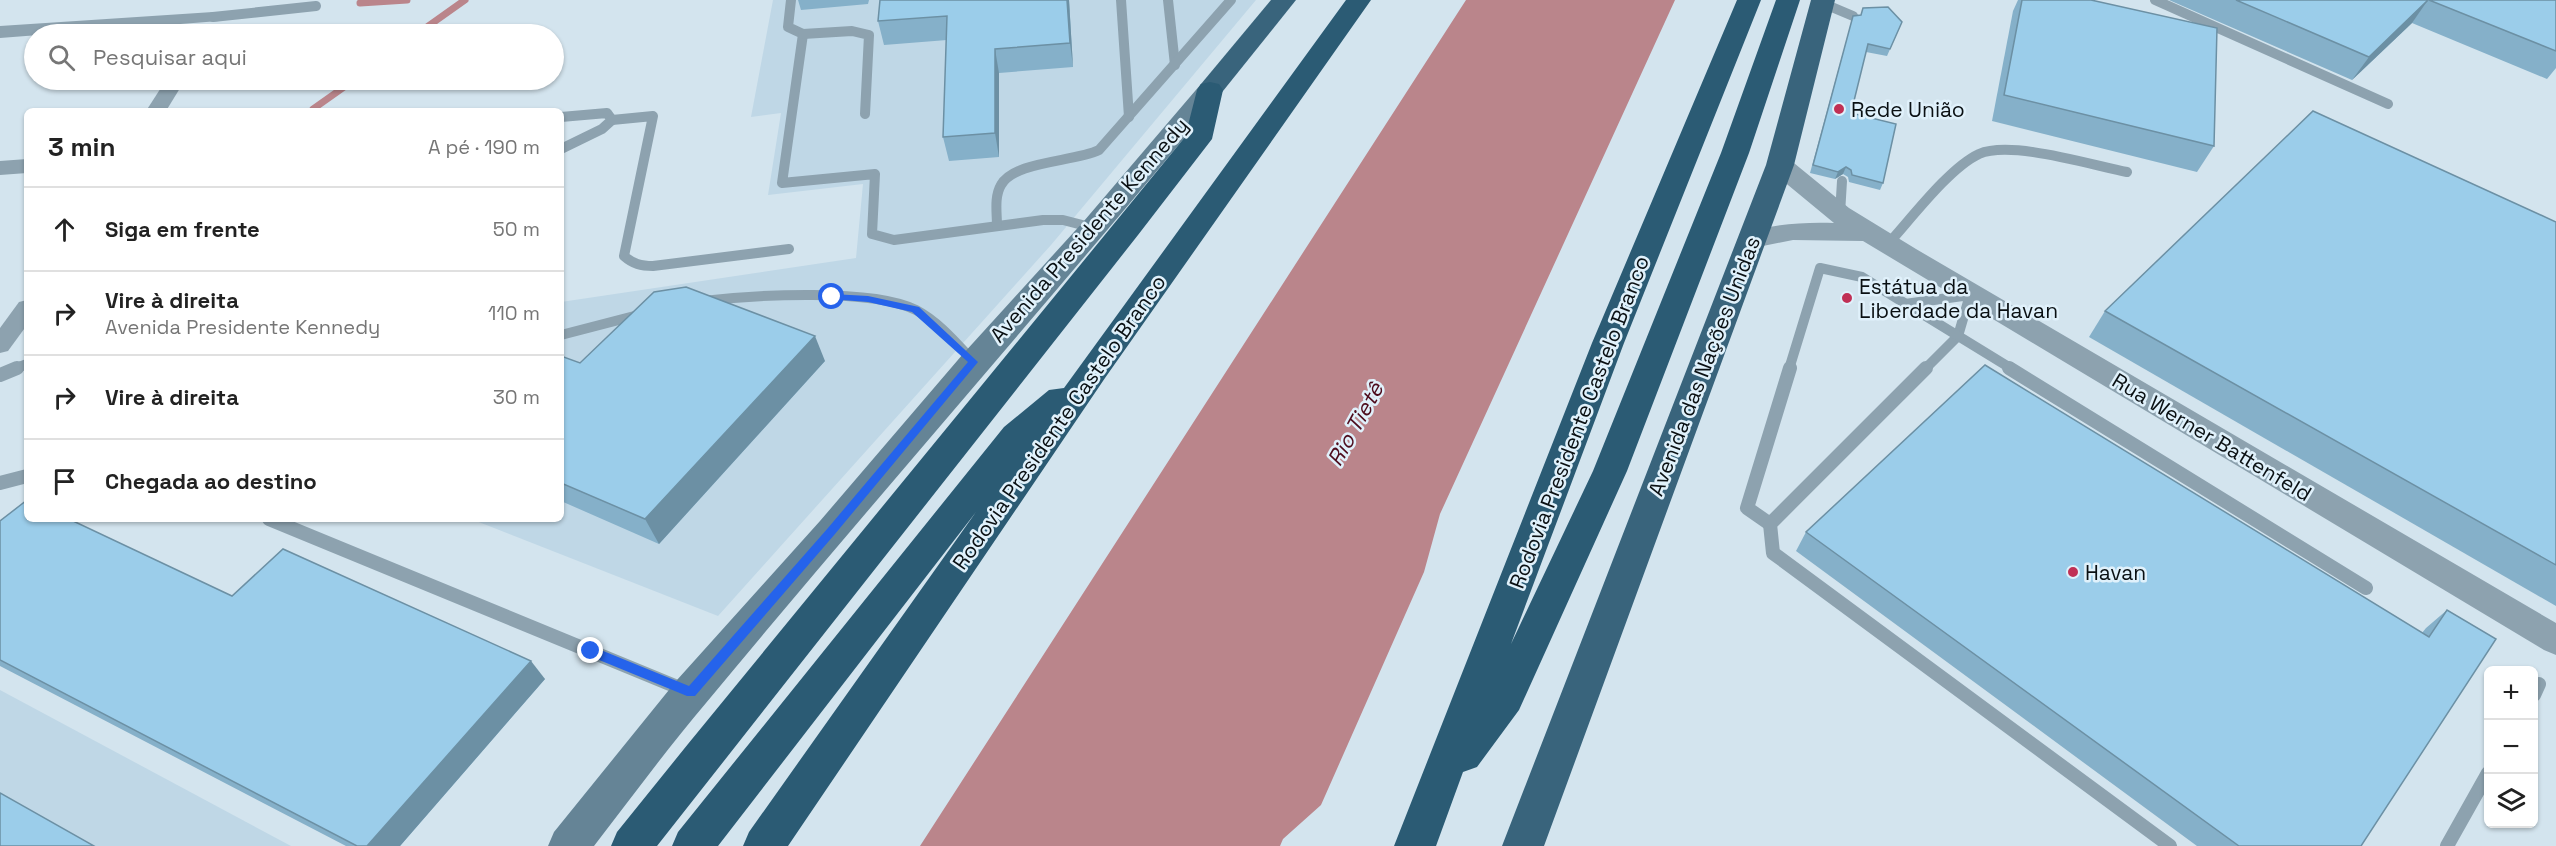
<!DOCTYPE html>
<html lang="pt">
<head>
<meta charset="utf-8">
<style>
	body { margin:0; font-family:"Space Grotesk",sans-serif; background:#f6f6f6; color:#222 }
	.controls { position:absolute; right:18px; bottom:18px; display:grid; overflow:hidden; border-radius:9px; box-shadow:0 2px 4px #0004 }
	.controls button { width:54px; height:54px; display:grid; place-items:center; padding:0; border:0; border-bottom:2px solid #e0e0e0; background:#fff; color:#222; font:30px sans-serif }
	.stop { position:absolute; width:18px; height:18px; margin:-14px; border:4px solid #2563eb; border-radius:50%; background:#fff }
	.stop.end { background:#2563eb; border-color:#fff; box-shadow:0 2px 6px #0008 }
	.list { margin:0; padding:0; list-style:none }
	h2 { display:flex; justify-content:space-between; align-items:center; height:78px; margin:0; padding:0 24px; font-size:26px }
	h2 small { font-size:20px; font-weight:400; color:#767676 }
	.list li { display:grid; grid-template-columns:39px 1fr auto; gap:18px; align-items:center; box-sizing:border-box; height:84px; padding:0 24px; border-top:2px solid #e0e0e0 }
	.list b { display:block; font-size:22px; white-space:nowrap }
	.list p { margin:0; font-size:20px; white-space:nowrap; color:#767676 }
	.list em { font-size:20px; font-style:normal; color:#767676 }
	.icon { flex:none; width:33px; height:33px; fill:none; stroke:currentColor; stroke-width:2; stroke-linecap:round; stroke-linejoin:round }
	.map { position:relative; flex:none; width:2556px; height:846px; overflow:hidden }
	.search { position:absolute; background:#fff; box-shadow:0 2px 4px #0004; left:24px; top:24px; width:540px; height:66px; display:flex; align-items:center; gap:15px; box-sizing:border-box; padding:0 21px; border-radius:33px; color:#767676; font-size:22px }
	.panel { position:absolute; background:#fff; box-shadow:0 2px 4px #0004; left:24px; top:108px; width:540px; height:414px; border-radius:9px }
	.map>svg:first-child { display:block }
	.built { fill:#bfd7e6 }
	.water { fill:#ba858b }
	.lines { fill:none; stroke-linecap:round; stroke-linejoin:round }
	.stream { stroke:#ba858b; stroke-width:7 }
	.service-far1 { stroke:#8da2af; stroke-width:10 }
	.service { stroke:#8da2af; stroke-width:14 }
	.minor { fill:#8da2af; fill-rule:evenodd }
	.tertiary { fill:#8da2af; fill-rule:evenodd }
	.secondary { fill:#658496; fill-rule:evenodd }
	.trunk { fill:#39647c; fill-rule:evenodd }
	.motorway { fill:#2b5b74; fill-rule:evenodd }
	.wall { fill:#85b0c9 }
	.shaded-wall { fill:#6c90a4 }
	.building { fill:#9bcdea; stroke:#6c90a4; stroke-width:1.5 }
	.route { fill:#2563eb }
	.poi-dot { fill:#c03055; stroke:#e0f1fb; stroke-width:2 }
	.labels { text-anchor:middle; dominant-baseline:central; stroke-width:5; stroke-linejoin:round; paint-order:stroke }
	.poi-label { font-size:21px; fill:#0a1013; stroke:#e0f1fb; text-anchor:start }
	.street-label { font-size:21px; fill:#0a1013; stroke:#e0f1fb }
	.water-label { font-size:22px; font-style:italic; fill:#4e0c1d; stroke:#e0f1fb }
</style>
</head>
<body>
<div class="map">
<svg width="2556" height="846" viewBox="0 0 2556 846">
	<rect width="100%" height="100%" fill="#d3e4ee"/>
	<g class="built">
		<path d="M773 0H1256L1051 245 718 616 471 519H561V302L856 258 863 184 768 195 781 113 751 117Z"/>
		<path d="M0 690 291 846H0Z"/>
	</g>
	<path class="water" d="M1466 0H1675L1440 514 1424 572 1321 805 1283 839 1280 846H920Z"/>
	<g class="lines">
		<g class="stream">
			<path d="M360 3 407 0"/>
			<path d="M417 34 465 0"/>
			<path d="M313 109 354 80"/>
		</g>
		<g class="service-far1">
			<path d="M791 0 788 27 803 34 782 183 875 174 872 234 894 240 1043 220H1063L1094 228"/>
			<path d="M1121 0 1129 117"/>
			<path d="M1168 0 1175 65"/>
			<path d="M2155 0 2388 104"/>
			<path d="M1822 3 1853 16"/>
			<path d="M213 17 316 6"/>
			<path d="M803 34 852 31 869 35 865 114"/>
			<path d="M561 117 607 113 612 120 602 129 561 149"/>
			<path d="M612 120 653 116 624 256C633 264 641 266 653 266L789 249"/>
			<path d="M1840 214 1842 181"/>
			<path d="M997 226C997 213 994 197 1001 185 1014 161 1074 162 1099 150L1231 0"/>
			<path d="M1888 244C1911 219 1949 168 1979 154 2011 140 2091 165 2127 172"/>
			<path d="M703 301C754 295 872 288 916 310 939 322 957 344 974 362"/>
			<path d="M1905 304 1970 295 1958 336 1925 369"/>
			<path d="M561 335 642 314"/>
			<path d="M14 369 27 364"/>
			<path d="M1789 369 1820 268 1862 277 2012 369"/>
		</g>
		<g class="service">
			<path d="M1926 368 1770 524 1773 553 2170 846"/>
			<path d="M2009 368 2366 588"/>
			<path d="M0 375 17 368"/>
			<path d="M0 483 27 476"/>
			<path d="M269 519 687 691"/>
			<path d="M1770 524 1747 508 1790 368"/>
			<path d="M2534 695 2539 684"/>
			<path d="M2447 846 2488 773"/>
		</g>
		<g class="minor">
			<path d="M213 12 219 13 222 17 219 21 0 38V26Z"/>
			<path d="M166 80H185L166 111H146Z"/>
			<path d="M27 159V173L0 175V161Z"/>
			<path d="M27 300V325L8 351 0 353V328L19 302Z"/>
		</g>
		<path class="tertiary" d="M1780 157 1789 159 1849 208 1916 249 2556 623V655L2544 650 1863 241 1793 240 1753 248 1744 245 1740 239 1744 233C1774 224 1803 222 1834 223L1771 171 1767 165 1771 159Z"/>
		<path class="secondary" d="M1210 82 1219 84 1223 90 1219 96C1051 300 875 499 706 703 667 749 631 798 594 846H548L554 832 677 680 820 521 963 354 1084 221 1201 84Z"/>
		<g class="trunk">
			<path d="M1271 0H1296L1219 96 1210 98 1201 96 1197 90 1201 84Z"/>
			<path d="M1811 0H1835L1794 165 1544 846H1502L1766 165Z"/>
		</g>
		<g class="motorway">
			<path d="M1346 0H1371L1105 378 788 846H743L749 832 976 512 718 846H672L678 832 1004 427 1049 390 1064 388Z"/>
			<path d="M1737 0H1761L1624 343 1511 644 1593 471 1721 153 1776 0H1800L1749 153 1627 471 1519 710 1477 767 1463 772 1436 846H1394L1592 343Z"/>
			<path d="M1210 82 1219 84 1223 90 1212 139 1138 235 657 846H611L617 832 688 744 1185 137 1197 90 1201 84Z"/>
		</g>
	</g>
	<g class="wall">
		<path d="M798 0H869L868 4 801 10Z"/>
		<path d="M1069 0 1073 67 999 73V157L949 161 943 137 947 40 884 45 878 21Z"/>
		<path d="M2018 0H2091L2214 146 2197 172 1992 121 2013 11Z"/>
		<path d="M2169 0H2556V68L2547 79 2412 23 2352 80Z"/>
		<path d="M1853 16 1902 22 1887 56 1866 52 1851 113 1883 183 1880 190 1849 182 1848 177 1843 174 1835 179 1810 173Z"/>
		<path d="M2556 222V606L2089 337 2105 311Z"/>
		<path d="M561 356 580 363 825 361 659 544 561 501Z"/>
		<path d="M0 521 232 596 545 679 400 846H346L0 666Z"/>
		<path d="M1806 532 2422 633 2426 628 2447 610 2361 846H2197L1796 551Z"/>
	</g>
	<g class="shaded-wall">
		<path d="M1067 0H1069L1073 67 1070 43Z"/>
		<path d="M2428 0 2412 23 2352 80 2369 57Z"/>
		<path d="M995 49 999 73V157L995 133Z"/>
		<path d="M1846 167 1843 174 1835 179 1838 172Z"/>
		<path d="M815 336 825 361 659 544 645 519Z"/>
		<path d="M531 661 545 679 400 846H367Z"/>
	</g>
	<g class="building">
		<path d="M880 0H1067L1070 43 995 49V133L943 137 947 16 878 21Z"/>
		<path d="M2022 0H2091L2217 28 2214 146 2004 95Z"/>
		<path d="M2236 0H2428L2369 57Z"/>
		<path d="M2429 0H2556V51Z"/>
		<path d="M1888 7 1902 22 1890 49 1868 44 1851 113 1896 124 1883 183 1852 175 1851 170 1846 167 1838 172 1813 165 1853 16 1861 15 1863 8Z"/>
		<path d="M2313 111 2556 222V565L2105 311Z"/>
		<path d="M686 287 815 336 645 519 561 483V356L580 363 654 292Z"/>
		<path d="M1985 365 2429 637 2447 610 2496 639 2361 846H2239L1806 532Z"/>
		<path d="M27 500V519H69L232 596 283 549 531 661 367 846H357L0 660V521Z"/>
		<path d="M0 793 94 846H0Z"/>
	</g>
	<path class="route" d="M832 294 868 296 919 307 978 362 835 534 695 696H687L587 655V648L591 646 689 686 828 528 968 362 912 312 868 302 829 299V295Z"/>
	<g class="poi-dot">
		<circle cx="1839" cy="109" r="6"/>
		<circle cx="1847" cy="298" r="6"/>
		<circle cx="2073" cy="572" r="6"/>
	</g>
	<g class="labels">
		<g class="poi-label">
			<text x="1851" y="109">Rede União</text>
			<text x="1859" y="286">Estátua da<tspan x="1859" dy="24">Liberdade da Havan</tspan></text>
			<text x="2085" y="572">Havan</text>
		</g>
		<g class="street-label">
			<text transform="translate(1089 230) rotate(-49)">Avenida Presidente Kennedy</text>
			<text transform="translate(1704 366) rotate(-69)">Avenida das Nações Unidas</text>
			<text transform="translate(1059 422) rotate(-55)">Rodovia Presidente Castelo Branco</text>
			<text transform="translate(1579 422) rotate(-69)">Rodovia Presidente Castelo Branco</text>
			<text transform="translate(2212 437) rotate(31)">Rua Werner Battenfeld</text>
		</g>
		<g class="water-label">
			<text transform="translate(1355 424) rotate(-61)">Rio Tietê</text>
		</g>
	</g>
</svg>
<div class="controls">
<button>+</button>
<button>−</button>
<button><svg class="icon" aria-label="layers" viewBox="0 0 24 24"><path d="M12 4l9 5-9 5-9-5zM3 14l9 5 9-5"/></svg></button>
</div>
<div class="stop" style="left:832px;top:297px"></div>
<div class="stop end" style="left:591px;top:651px"></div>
<div class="search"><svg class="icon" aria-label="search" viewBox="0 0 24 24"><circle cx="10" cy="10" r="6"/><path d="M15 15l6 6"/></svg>Pesquisar aqui</div>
<section class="panel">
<h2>3 min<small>A pé · 190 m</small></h2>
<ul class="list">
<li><svg class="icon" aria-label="ahead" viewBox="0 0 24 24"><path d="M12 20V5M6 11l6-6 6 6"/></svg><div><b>Siga em frente</b></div><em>50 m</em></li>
<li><svg class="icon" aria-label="right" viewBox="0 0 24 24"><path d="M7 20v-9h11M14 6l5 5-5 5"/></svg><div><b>Vire à direita</b><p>Avenida Presidente Kennedy</p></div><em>110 m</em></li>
<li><svg class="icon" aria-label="right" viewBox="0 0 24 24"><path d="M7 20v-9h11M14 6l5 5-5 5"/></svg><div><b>Vire à direita</b></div><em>30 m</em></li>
<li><svg class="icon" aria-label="arrive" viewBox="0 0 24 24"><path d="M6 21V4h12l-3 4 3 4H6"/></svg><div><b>Chegada ao destino</b></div></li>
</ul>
</section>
</div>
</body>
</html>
